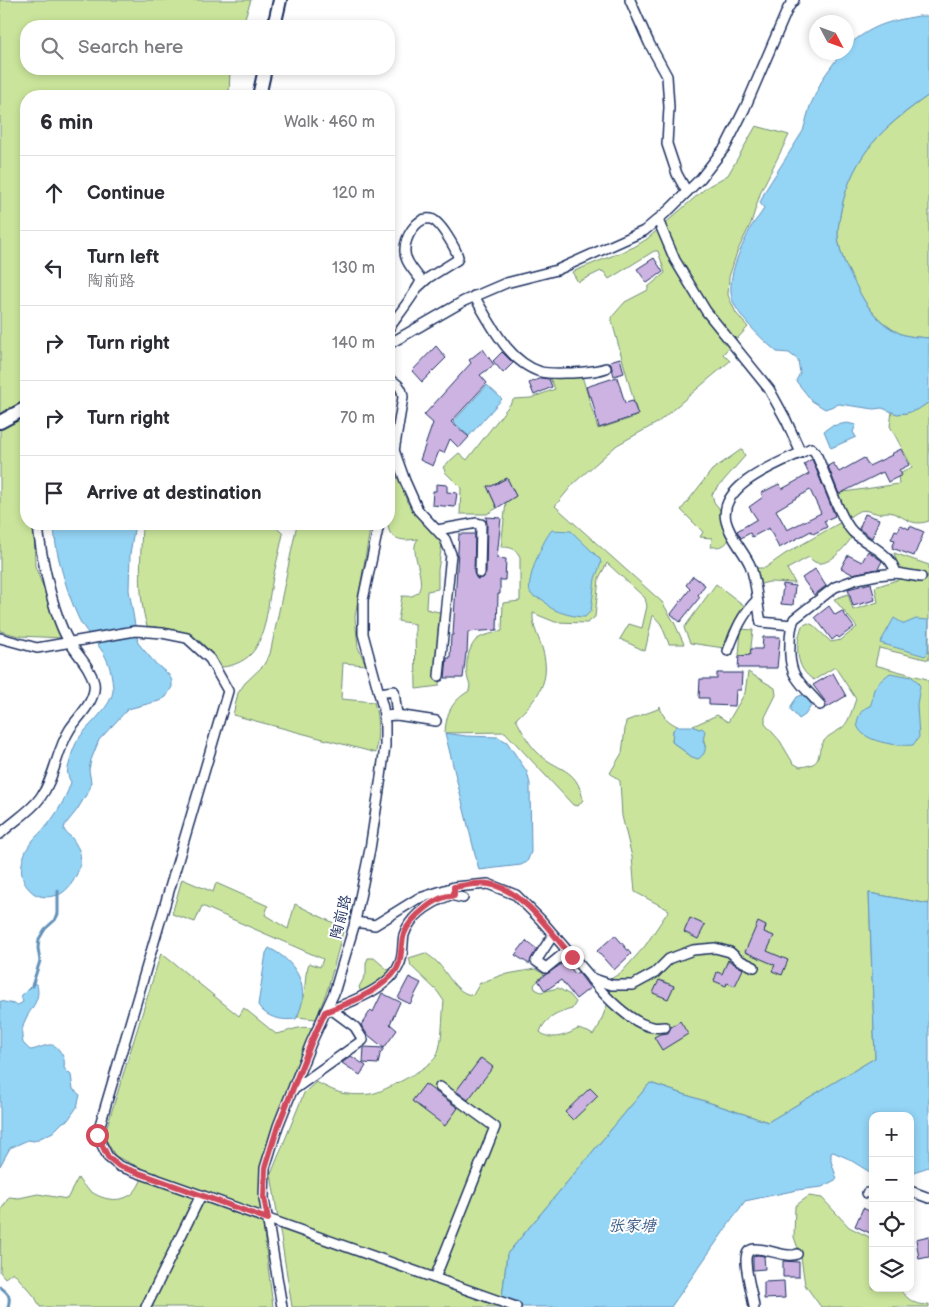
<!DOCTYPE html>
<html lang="en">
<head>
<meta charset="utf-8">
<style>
	body { margin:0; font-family:"Balsamiq Sans","LXGW WenKai TC",sans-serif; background:#f7f7f7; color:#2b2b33 }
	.controls { position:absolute; right:15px; bottom:15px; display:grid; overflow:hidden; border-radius:10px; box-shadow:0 2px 8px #0003 }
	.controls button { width:45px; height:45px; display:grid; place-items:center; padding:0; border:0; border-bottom:1px solid #e1e1e2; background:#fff; color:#2b2b33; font:25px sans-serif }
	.compass { position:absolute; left:809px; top:15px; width:45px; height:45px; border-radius:50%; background:#fff; box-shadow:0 2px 8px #0003; rotate:131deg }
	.stop { position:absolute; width:15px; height:15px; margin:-11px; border:4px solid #d1495b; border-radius:50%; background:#fff }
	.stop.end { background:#d1495b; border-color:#fff; box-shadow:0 1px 5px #0008 }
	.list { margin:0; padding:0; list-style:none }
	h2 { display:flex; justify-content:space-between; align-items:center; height:65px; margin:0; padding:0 20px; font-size:21px }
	h2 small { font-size:16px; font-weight:400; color:#7c7c81 }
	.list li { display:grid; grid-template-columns:32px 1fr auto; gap:15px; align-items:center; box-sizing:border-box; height:75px; padding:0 20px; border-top:1px solid #e1e1e2 }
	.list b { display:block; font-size:19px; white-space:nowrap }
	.list p { margin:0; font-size:16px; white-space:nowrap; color:#7c7c81 }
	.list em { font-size:16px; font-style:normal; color:#7c7c81 }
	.icon { flex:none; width:28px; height:28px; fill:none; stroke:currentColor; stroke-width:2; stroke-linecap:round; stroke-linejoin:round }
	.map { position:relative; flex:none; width:929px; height:1307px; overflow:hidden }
	.search { position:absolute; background:#fff; box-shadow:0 2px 8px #0003; left:20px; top:20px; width:375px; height:55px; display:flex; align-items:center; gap:12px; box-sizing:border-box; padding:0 18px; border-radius:20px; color:#7c7c81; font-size:19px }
	.panel { position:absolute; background:#fff; box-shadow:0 2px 8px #0003; left:20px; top:90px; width:375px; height:440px; border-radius:20px }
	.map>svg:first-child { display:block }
	.green { fill:#cae59b; stroke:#728a7c }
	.water { fill:#94d4f5; stroke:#6492b9 }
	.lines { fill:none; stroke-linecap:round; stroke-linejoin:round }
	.stream { stroke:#6492b9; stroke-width:3 }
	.building { fill:#cdb3e2; stroke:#1b2f5e; fill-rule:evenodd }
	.minor-casing { stroke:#1b2f5e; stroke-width:12 }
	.secondary-casing { stroke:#1b2f5e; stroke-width:16 }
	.minor { stroke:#fff; stroke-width:9 }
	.secondary { stroke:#fff; stroke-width:12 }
	.route { stroke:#d1495b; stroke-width:6 }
	.labels { text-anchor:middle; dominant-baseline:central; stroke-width:4; stroke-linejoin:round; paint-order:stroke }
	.street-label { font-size:15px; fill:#1b2f5e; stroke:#fff }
	.water-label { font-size:16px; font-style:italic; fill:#395884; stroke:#fff }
</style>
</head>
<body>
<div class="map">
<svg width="929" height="1307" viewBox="0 0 929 1307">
	<rect width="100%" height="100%" fill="#fff"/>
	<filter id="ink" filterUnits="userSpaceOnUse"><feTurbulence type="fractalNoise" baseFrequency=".02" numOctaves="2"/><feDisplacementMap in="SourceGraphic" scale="10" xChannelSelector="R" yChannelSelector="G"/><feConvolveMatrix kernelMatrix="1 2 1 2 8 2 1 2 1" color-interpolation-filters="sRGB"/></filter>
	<g filter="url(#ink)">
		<g class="green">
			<path d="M0 0H251L242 26H26V69H230L229 96H26V524H34L35 566 63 638 19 636 0 631Z"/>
			<path d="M929 95V338C920 337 907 337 899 333 879 323 866 306 856 286 850 274 843 261 840 248 836 235 839 222 841 210 853 153 884 127 929 95Z"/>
			<path d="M756 126 789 135 761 191 751 223 737 252 729 277 728 295 736 313 748 327 723 354 730 361 657 423 617 445 574 483 555 506 662 602 674 622 684 644H669L661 624 653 615 645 651 620 639 629 624 642 628 647 606 645 598 607 563 599 578 595 617 587 623 555 622 533 613C532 627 539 637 543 651 551 682 538 698 516 719 522 731 528 743 537 752 557 772 577 766 583 800L578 806 573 805 505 732 445 733C446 713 452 701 469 691L470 685C464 673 466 651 476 640 482 635 495 633 502 631L503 603 520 601V557C516 548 510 547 501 547L506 502 516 496 507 478 488 488 497 508 487 514H460L461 488 446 473 443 467 459 453 467 460 514 399 531 398 555 389 549 376H582L598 429 638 416 611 318 625 302 648 290V287L665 273 658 251H654L609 279 604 272 601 271 578 282 572 272 634 247 647 239 707 187 728 175Z"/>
			<path d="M929 402V521C909 528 904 514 888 512 883 512 880 515 876 513 862 509 860 509 848 518L837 493 899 484 898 475 912 467 890 426 892 412C903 417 920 409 929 402Z"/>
			<path d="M742 449 745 456 712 494 714 502 722 512C721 524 723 529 730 538 725 547 720 547 711 547L712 538 700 537 703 532 681 510 712 470Z"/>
			<path d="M396 478H400L407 502 417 516 438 535 442 544 438 570V589L427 591 426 609 443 613 439 686 416 689 415 624 398 621 402 596C406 596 411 597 414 595 429 589 413 558 415 546 415 543 417 541 418 539 408 540 399 542 391 534 384 527 390 488 396 478Z"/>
			<path d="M843 521 852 537C844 549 822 575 809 557L787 569 795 583 769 582 757 585 754 568H765L785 554Z"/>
			<path d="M142 524H265L276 527 283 534C279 554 273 574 270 594 267 613 265 633 255 649 248 660 234 666 222 667 196 632 190 631 147 626 137 593 141 558 142 524Z"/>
			<path d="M297 524H371L355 617 358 647 366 665 343 663 341 699 374 702C379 720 378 735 376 753L233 715 238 693 245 683 263 666 270 654Z"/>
			<path d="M894 553 929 565V660L879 648 875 665 927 679 929 684V904L869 893 875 1058 768 1122 650 1083 507 1254 501 1307H292L271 1174 304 1093 316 1082C325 1086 338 1094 348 1094 356 1095 368 1095 375 1093 388 1089 433 1066 437 1055 443 1041 442 1017 444 1001L437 991 411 966 409 958 425 953C430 956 434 959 438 963 448 974 456 994 473 995L480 983 502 975 535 969 544 974 534 985 535 989 541 992 558 988 570 995 576 1002 572 1009C560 1012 544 1018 540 1032 551 1042 567 1035 578 1029L588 1032 593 1035 599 1026 608 1003 601 985 622 972 645 946 669 910 635 892 632 857 622 816 620 781 610 773 622 753 626 721 658 709 660 706C662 717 668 721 677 726L673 730 672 742 692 757 706 746C703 741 704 733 699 730 698 728 695 728 693 726L717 715 728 722 745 693 748 672 775 688 776 695 765 717V724L780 741 793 763 800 767C826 764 814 755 824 741 828 735 837 732 843 727 849 722 853 707 856 699L835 667 814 680C795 669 795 645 802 626L808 623 813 625 831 642 841 640 857 627 834 599 848 594 853 610 878 602 875 587 903 578 918 583 929 576 899 570Z"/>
			<path d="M716 584 746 607 730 630 724 648 690 643 684 628Z"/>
			<path d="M741 629 753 630 750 655 739 656Z"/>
			<path d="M182 879 213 892 216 883 268 906 265 915 288 929 295 904 344 928 328 988 316 1019 297 1017 304 997 306 974 309 963 320 967 323 959 202 906 195 922 172 914Z"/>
			<path d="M161 953 239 1016 244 1008 276 1034C289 1032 299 1025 312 1028L265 1152 261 1170V1209L273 1307H40L35 1297 13 1272 5 1278 0 1272 1 1210 9 1197 19 1198 38 1194 67 1199 78 1178C88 1195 114 1207 132 1194 139 1188 142 1178 145 1170L115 1156 104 1136Z"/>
			<path d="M368 958H374L388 970 395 966 381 981 361 993 359 987 366 974V963Z"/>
			<path d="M809 1196 822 1198 849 1227 873 1239V1288H898C907 1298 915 1307 929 1304V1307H821L805 1285 801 1257 794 1237 795 1206Z"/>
		</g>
		<g class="water">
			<path d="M919 16H929V95C884 126 853 154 841 210 839 222 836 235 840 248 843 262 851 276 858 289 867 308 880 324 899 333 907 337 920 337 929 338V402L919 409 907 413 897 414 882 408 874 409 839 404 825 409 812 401 796 381 800 373 798 360 789 353 777 352C763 340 732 312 731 293 729 271 742 246 751 227 755 220 761 215 764 208L760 203 765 191 803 131 810 106 823 78 841 53 846 52 847 46C874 25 885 22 919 16Z"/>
			<path d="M487 385 502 399 469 436 453 422Z"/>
			<path d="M847 423 856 425 853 432 856 437 831 448 824 431 831 426Z"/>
			<path d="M55 524H135L130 554 129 590 138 643 155 663 169 675 172 681V687L166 697 159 701 128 709 99 740 91 760 89 770 91 782 89 790 77 810 65 825 64 829C66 834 68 834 71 837 74 840 77 846 79 850 85 864 72 890 58 895 48 898 37 898 30 890 15 876 22 852 34 839 40 832 47 827 52 819 60 808 67 795 71 782 66 773 67 771 70 761 72 751 76 741 83 733 92 722 112 705 113 690 113 686 112 682 112 679 108 650 95 645 81 623 71 605 51 543 55 524Z"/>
			<path d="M552 530 571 531 600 559 601 563 595 579 591 611 585 617C575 617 559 613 551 608 547 606 546 602 543 600 538 597 532 598 530 592 526 580 543 539 552 530Z"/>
			<path d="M894 618 904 624 916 619 929 620 928 653 925 656 880 643Z"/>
			<path d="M890 673 912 677 917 681 920 686 917 705 919 737 913 745C897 747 847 740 859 716 862 710 864 708 870 706 873 700 872 699 873 693 874 685 884 678 890 673Z"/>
			<path d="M802 695 809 699 811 706 805 715 799 719 791 710V706L797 697Z"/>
			<path d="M677 726H693L699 729 702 728 705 731 703 741C707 748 706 754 698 759L692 757 672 742 673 730Z"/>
			<path d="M445 733 466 736 498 737 507 742 527 772 530 784 531 852 527 862 521 865 479 870Z"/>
			<path d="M869 893 929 904V1167L910 1173V1116H873V1174L847 1158 833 1152 831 1153V1161L837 1179 822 1187 797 1190 745 1201 671 1307H501L507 1254 650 1083 768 1122 875 1058Z"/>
			<path d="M269 948C298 962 312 990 296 1019 282 1021 266 1018 258 1005L266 953Z"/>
			<path d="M34 983 37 985C42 1003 26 1011 23 1027 21 1031 22 1038 23 1043L30 1050C41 1049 52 1039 59 1050 64 1057 65 1060 64 1068L71 1075 73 1089 80 1095 77 1107 68 1120 63 1122 53 1132 34 1141 28 1140 10 1148 0 1166V1001L18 1005 23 1002 21 996Z"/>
		</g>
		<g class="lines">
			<g class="stream">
				<path d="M32 986 40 961 38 948 39 939 45 929 55 920 58 914V891"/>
				<path d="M0 1287C9 1293 11 1297 8 1307"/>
			</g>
		</g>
		<g class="building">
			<path d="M654 258 663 272 647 283 637 269Z"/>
			<path d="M436 346 446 358 422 382 412 371Z"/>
			<path d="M483 349 494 365 480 375 487 383 451 422 469 437 459 448 450 439 444 453 439 451 433 466 420 460 433 423 424 415 471 363 469 360Z"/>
			<path d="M502 352 513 363 503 373 493 361Z"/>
			<path d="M620 358 624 373 614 376 610 361Z"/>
			<path d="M617 377 625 403 633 401 638 415 599 428 591 396 589 397 586 387Z"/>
			<path d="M541 378 549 379 552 387 534 395 529 383Z"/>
			<path d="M901 449 909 465 899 470 902 475 888 482 883 472 839 494 828 466 833 463 839 472 864 458 869 466 892 455 891 454Z"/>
			<path d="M812 459 835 516 824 521 827 527 813 534 811 531 779 548 769 528 752 537 750 533 741 538 737 531 757 519 749 507 763 497 761 493 779 484 782 489 809 474 804 464ZM810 490 821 513 787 530 776 510Z"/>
			<path d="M507 478 516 496 497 508 487 486H492Z"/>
			<path d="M436 484 447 485V492L457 493 455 507 432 505 433 491H436Z"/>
			<path d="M865 514 879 519 872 538 859 529Z"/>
			<path d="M486 517 501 518 497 558 506 559 505 580H500V594H498L497 630 468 632 467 653H466L463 678H445L447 658H450L451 635H453L459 534H475L474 573 477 579 483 578 486 573 487 524Z"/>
			<path d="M901 525 909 529 910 526 924 532 914 556 892 548 895 540 891 539 895 530 898 531Z"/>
			<path d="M868 551 882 561 878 569 852 574 841 568 848 555 862 562Z"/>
			<path d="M815 569 826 586 814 595 802 578Z"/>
			<path d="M693 576 705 585 698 595 700 597 680 622 671 614 690 589 686 585Z"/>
			<path d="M871 583 875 600 853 606 848 589Z"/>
			<path d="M783 584 795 586 793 605 781 604Z"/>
			<path d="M829 606 835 615 842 611 854 627 839 638 837 636 832 640 815 617Z"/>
			<path d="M763 637H780L777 668H738L739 656 750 655 751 649H762Z"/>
			<path d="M717 673H742L741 690H736L735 706 709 705V698H699L700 679H717Z"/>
			<path d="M833 673 846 696 826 708 825 701 813 685Z"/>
			<path d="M690 918 705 925 698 939 684 932Z"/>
			<path d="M758 922 766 926 764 932 774 936 767 951 788 960 782 975 772 971 775 965 745 952Z"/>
			<path d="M615 935 631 954 614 970 597 951Z"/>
			<path d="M526 941 537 949 529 964 515 955Z"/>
			<path d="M728 960 743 969 735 986 727 983 726 986 714 981 717 972 722 974Z"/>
			<path d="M566 961 575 974 578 972 590 988 576 999 561 980 545 991 538 980Z"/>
			<path d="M409 977 421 983 410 1004 398 998Z"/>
			<path d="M659 980 674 986 668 999 653 993Z"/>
			<path d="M382 993 400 1002 390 1024 397 1030 384 1048 367 1034 361 1025 371 1010 373 1012Z"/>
			<path d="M680 1021 688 1034 662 1050 654 1037 660 1034 668 1033 671 1027Z"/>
			<path d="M364 1047 384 1048 380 1054 378 1064 363 1063Z"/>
			<path d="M351 1056 366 1066 360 1075 342 1063Z"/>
			<path d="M481 1058 493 1067 468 1100 456 1091Z"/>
			<path d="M425 1084 458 1108 445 1126 412 1101Z"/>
			<path d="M590 1088 598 1096 573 1120 565 1112Z"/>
			<path d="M863 1208 873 1213V1227L870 1233 855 1226Z"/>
			<path d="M929 1236V1257L919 1259 916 1239Z"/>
			<path d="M758 1255 764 1256 765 1269 753 1270V1256Z"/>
			<path d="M783 1261 799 1262V1277H783Z"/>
			<path d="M784 1281 785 1298 764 1299V1282Z"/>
		</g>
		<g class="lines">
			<defs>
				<g id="minor">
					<path d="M630 0 649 43 667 76 669 107 667 144 677 174 687 192"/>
					<path d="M658 220 675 260 706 311 769 389 786 420 801 453"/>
					<path d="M474 296C491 324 508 362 541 372 550 374 563 373 572 373 584 372 595 372 606 368"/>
					<path d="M389 328C396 318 419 289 421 280 415 272 405 262 405 252 404 239 416 216 431 219 440 221 456 249 458 257L457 260 428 278 417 288"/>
					<path d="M389 344 464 301 506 283 557 270 644 231 670 209 701 178 726 146 745 108 788 8 794 0"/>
					<path d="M389 379C398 384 402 387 403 397L389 481"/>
					<path d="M394 450 405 481 418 510 445 539 451 554 439 676"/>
					<path d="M437 530 477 523 481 524 480 573"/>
					<path d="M760 618 761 622 792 625"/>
					<path d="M761 622C757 604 757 582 750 565 743 550 730 537 726 521 717 483 785 461 811 448L815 452C825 471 839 518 853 532 868 546 890 552 896 573"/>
					<path d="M0 638 37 648 135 631 162 633 187 638 210 659 228 691 97 1135 108 1157 119 1166 516 1307"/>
					<path d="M728 651C736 630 741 616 757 600V603"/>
					<path d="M379 693 394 691 397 715"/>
					<path d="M820 705C799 681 788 677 790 643 790 635 791 627 794 619L835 587 857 579 877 575 896 573 921 577"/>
					<path d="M384 716 397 715 436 721"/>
					<path d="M0 834C13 821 29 813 40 798 55 778 56 751 70 729 78 717 97 700 94 683 90 665 75 653 67 638 53 613 40 553 38 524"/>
					<path d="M355 922 375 925 417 899 454 887 488 884 516 895 540 919 591 978 612 985H633L655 973 669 959 693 950 715 948 730 952 739 960 754 967"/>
					<path d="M553 935 536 961 546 968 567 951"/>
					<path d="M591 979C604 995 631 1024 653 1027 657 1028 661 1027 665 1027"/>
					<path d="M325 1012C348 1003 389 989 399 965 404 956 402 944 404 935 410 915 433 902 450 895L463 898"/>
					<path d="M293 1090 363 1040 355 1027 332 1010"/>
					<path d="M910 1191 929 1198"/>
					<path d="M867 1193H873"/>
					<path d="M435 1278 495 1127 440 1087"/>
					<path d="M146 1307 201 1195"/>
					<path d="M282 1307 264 1198 265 1168 278 1126 311 1043 334 993 354 926 370 849 381 777 385 746V724L383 708 363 634V600L379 524"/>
					<path d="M754 1307C752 1292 746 1275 746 1260 746 1235 783 1261 797 1254"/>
				</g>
				<g id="secondary">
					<path d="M274 26 280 0"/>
					<path d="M259 96 265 69"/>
					<path d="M0 422 26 408"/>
				</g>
			</defs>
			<use href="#minor" class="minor-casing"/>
			<use href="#secondary" class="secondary-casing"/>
			<use href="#minor" class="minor"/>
			<use href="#secondary" class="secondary"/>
		</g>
	</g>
	<g class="lines" filter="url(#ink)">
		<path class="route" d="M97 1135 108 1157 119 1166 268 1219 264 1198 265 1168 278 1126 311 1043 325 1012C348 1003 372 995 390 977 404 964 399 951 404 934 409 919 438 894 454 896V887C464 886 478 882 489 884 522 889 551 932 572 957"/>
	</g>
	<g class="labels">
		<g class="street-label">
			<text transform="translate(341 917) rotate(-76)">陶前路</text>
		</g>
		<g class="water-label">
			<text x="632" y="1226">张家塘</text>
		</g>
	</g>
</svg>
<div class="controls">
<button>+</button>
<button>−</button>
<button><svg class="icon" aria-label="locate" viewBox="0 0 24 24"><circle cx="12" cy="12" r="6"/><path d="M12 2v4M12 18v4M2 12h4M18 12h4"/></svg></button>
<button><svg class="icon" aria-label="layers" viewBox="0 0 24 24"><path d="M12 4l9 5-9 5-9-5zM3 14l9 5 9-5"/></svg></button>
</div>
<svg class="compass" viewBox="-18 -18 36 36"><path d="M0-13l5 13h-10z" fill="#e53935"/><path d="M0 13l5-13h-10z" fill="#7c7c81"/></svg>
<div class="stop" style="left:97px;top:1135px"></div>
<div class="stop end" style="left:572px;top:957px"></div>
<div class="search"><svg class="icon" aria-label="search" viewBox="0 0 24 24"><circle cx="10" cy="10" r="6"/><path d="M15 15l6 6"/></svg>Search here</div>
<section class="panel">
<h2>6 min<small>Walk · 460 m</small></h2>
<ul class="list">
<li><svg class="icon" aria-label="ahead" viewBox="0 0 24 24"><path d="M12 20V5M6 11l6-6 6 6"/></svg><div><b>Continue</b></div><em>120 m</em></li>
<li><svg class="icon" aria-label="left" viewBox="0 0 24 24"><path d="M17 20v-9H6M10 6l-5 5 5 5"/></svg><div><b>Turn left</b><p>陶前路</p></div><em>130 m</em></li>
<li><svg class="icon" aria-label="right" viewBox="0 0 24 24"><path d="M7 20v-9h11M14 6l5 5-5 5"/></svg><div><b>Turn right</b></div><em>140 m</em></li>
<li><svg class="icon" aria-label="right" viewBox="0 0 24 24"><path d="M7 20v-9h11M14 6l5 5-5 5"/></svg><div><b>Turn right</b></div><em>70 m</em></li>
<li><svg class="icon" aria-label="arrive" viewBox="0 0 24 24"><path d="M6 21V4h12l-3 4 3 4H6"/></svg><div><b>Arrive at destination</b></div></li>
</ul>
</section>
</div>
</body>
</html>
